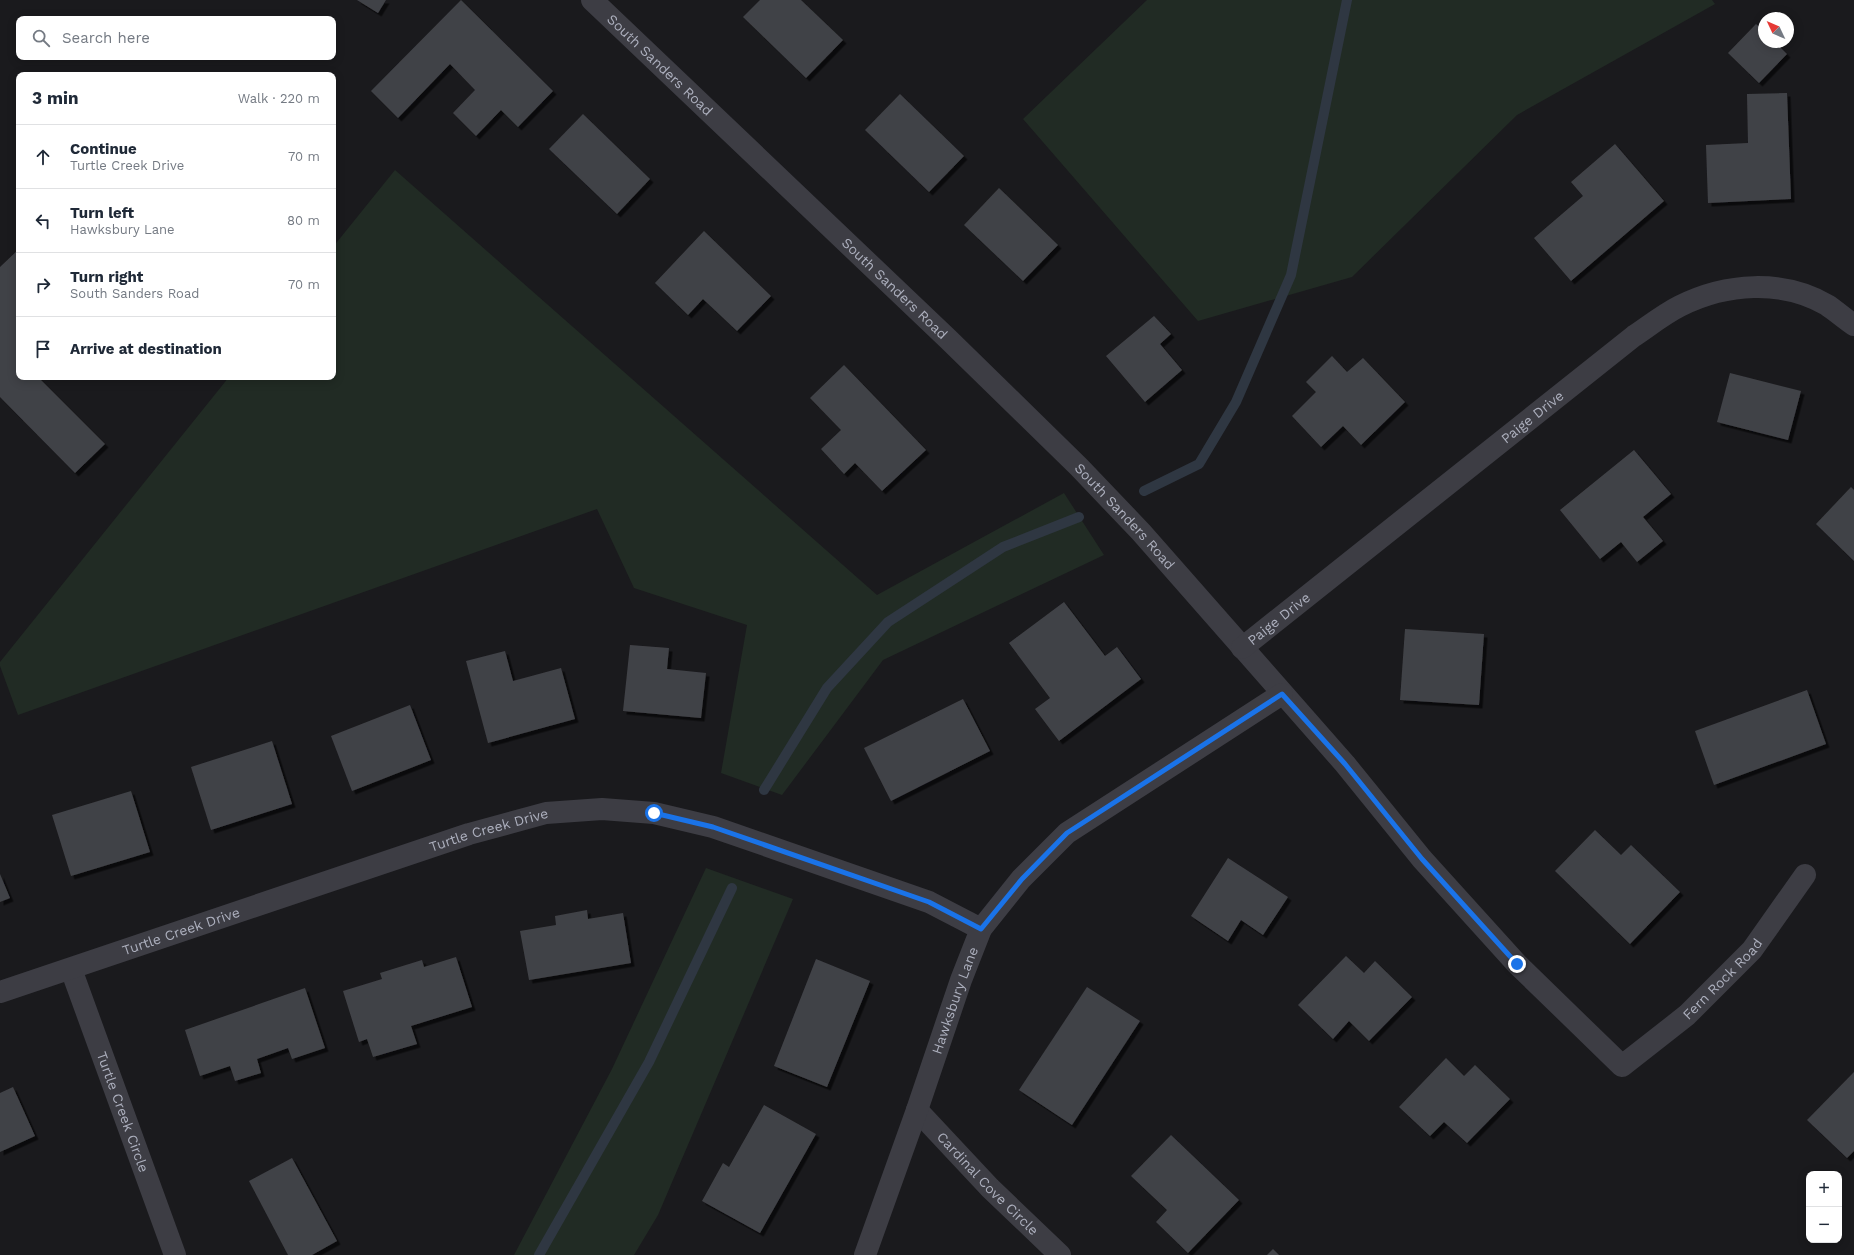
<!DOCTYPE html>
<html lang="en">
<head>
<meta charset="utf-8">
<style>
	body { margin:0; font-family:"Work Sans",sans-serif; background:#f2f2f3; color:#1f2937 }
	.controls { position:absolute; right:12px; bottom:12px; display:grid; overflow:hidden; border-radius:8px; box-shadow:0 2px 10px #0003 }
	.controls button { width:36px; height:36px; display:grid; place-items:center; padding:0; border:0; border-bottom:1px solid #e0e1e3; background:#fff; color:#1f2937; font:20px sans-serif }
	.compass { position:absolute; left:1758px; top:12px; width:36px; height:36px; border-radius:50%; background:#fff; box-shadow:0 2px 10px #0003; rotate:314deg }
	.stop { position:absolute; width:12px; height:12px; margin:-9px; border:3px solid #1a73e8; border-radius:50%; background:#fff }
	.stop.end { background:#1a73e8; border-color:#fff; box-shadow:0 1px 4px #0008 }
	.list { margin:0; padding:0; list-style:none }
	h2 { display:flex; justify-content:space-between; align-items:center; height:52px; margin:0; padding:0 16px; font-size:17px }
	h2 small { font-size:13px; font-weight:400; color:#747a83 }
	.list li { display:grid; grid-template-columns:26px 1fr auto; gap:12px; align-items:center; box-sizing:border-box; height:64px; padding:0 16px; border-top:1px solid #e0e1e3 }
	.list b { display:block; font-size:15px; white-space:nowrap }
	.list p { margin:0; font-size:13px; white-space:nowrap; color:#747a83 }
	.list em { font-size:13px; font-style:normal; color:#747a83 }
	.icon { flex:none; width:22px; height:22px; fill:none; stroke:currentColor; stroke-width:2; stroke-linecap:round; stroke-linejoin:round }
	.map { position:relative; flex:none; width:1854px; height:1255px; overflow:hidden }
	.search { position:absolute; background:#fff; box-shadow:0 2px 10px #0003; left:16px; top:16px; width:320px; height:44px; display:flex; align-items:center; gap:10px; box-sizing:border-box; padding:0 14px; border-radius:8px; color:#747a83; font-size:15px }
	.panel { position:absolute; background:#fff; box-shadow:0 2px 10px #0003; left:16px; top:72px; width:320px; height:308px; border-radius:8px }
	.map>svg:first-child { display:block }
	.green { fill:#212b24 }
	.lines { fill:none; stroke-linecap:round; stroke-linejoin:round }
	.stream { stroke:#2f3742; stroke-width:10 }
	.building { fill:#414247; filter:url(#shadow) }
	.street { stroke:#3d3d44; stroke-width:22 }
	.route { stroke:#1a73e8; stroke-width:5 }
	.labels { text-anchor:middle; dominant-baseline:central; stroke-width:4; stroke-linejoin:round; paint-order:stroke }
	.street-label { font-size:14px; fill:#acafbd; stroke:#151518 }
</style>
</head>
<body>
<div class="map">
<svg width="1854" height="1255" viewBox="0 0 1854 1255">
	<defs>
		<filter id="shadow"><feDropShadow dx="3.5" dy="3.5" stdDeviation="0" flood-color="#0009"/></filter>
	</defs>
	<rect width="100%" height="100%" fill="#1a1a1d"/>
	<g class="green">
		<path d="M1147 0H1712L1715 4 1517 115 1352 277 1198 321 1023 119Z"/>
		<path d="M395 170 877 595 1064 493 1104 555 883 660 782 795 721 773 747 625 634 588 597 509 18 715 0 666V662L229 377H333V247Z"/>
		<path d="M706 868 793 899 658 1215 634 1255H514L612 1069Z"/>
	</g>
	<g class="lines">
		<g class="stream">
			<path d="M1144 491 1199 464 1236 402 1291 275 1347 0"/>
			<path d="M764 790 827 688 888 622 1003 547 1079 517"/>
			<path d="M539 1255 649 1062 732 888"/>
		</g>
	</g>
	<g class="building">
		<path d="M357 0H386L378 13Z"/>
		<path d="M461 0 553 91 518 127 501 110 476 136 453 113 475 90 450 64 398 118 371 91Z"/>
		<path d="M760 0H801L843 40 806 78 743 17Z"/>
		<path d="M1756 24 1764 31V42H1775L1787 54 1759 83 1728 53Z"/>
		<path d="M1787 93 1791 199 1708 203 1706 145 1748 143 1747 94Z"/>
		<path d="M900 94 964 156 929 192 865 130Z"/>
		<path d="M583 114 650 179 617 214 549 149Z"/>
		<path d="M1615 144 1664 201 1571 281 1534 238 1583 196 1571 182Z"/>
		<path d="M999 188 1058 245 1023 281 964 225Z"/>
		<path d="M704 231 771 296 737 331 703 299 688 315 655 283Z"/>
		<path d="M19 249V377H38L105 444 75 473 0 397V267Z"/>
		<path d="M1154 316 1171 334 1160 344 1182 370 1145 402 1106 356Z"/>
		<path d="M1332 356 1347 372 1363 358 1405 402 1361 445 1343 426 1321 447 1292 416 1316 392 1306 382Z"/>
		<path d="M844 365 926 450 882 491 855 463 844 474 821 449 841 430 810 398Z"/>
		<path d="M1730 373 1801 391 1788 440 1717 422Z"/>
		<path d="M1634 450 1671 494 1643 517 1663 541 1637 562 1621 542 1600 559 1560 510Z"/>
		<path d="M1851 487 1854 490V561L1816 524Z"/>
		<path d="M1064 602 1105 656 1117 647 1141 679 1059 741 1035 709 1050 698 1009 643Z"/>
		<path d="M1405 629 1484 634 1479 705 1400 700Z"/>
		<path d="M630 645 669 648 667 669 706 673 701 718 623 711Z"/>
		<path d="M505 651 513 681 561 668 575 719 488 743 466 661Z"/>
		<path d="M1807 690 1826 744 1714 785 1695 731Z"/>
		<path d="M963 699 990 751 891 801 864 748Z"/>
		<path d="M410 705 431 760 352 791 331 736Z"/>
		<path d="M272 741 292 804 211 830 191 767Z"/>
		<path d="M131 791 150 852 71 876 52 815Z"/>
		<path d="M1595 830 1621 855 1631 845 1680 892 1630 944 1555 871Z"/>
		<path d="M1228 858 1288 897 1263 935 1241 920 1228 941 1191 916Z"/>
		<path d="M0 874 10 898 0 902Z"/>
		<path d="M587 910 588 919 623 913 631 963 529 980 520 931 556 925 555 916Z"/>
		<path d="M1346 956 1364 973 1375 961 1412 997 1369 1041 1349 1021 1333 1039 1298 1005Z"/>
		<path d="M456 957 472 1007 411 1026 417 1044 373 1057 367 1039 359 1042 343 991 382 979 380 973 422 960 424 967Z"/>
		<path d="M816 959 870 981 827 1087 774 1066Z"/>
		<path d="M1087 987 1140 1021 1072 1125 1019 1090Z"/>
		<path d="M305 988 325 1048 292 1059 288 1048 257 1059 261 1073 235 1081 230 1066 200 1076 185 1030Z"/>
		<path d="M1446 1058 1464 1076 1475 1065 1510 1099 1467 1143 1444 1122 1430 1136 1399 1107Z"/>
		<path d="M1854 1072V1151L1847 1158 1807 1120Z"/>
		<path d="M13 1087 35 1136 0 1152V1093Z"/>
		<path d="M764 1105 816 1134 760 1233 702 1201 723 1163 729 1167Z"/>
		<path d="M1171 1135 1239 1200 1188 1253 1156 1222 1167 1210 1131 1176Z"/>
		<path d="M292 1158 337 1241 312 1255H288L249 1181Z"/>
		<path d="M1273 1249 1279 1255H1267Z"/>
	</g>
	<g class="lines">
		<g class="street">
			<path id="s1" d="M592 0 948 339 1079 467 1141 532 1345 764 1422 859 1517 964 1622 1066 1687 1015 1752 950 1805 875"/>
			<path id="s2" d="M1242 648 1634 336C1649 326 1664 314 1680 306 1726 283 1782 279 1827 305 1836 311 1845 319 1854 325"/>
			<path id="s3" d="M71 969 175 1255"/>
			<path id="s4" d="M0 992 469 834 546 813 602 809 654 813 713 827 929 902 981 929"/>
			<path id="s5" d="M917 1110 990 1188 1060 1255"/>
			<path id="s6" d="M865 1255 917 1110 961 980 981 929 1021 879 1067 833 1282 694"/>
		</g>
	</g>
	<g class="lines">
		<path class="route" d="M654 813 713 827 929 902 981 929 1022 879 1067 833 1282 694 1345 764 1422 859 1517 964"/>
	</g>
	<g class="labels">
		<g class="street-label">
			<text stroke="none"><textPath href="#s1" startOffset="94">South Sanders Road</textPath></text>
			<text stroke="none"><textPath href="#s1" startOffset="418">South Sanders Road</textPath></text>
			<text stroke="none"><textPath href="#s2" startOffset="371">Paige Drive</textPath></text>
			<text stroke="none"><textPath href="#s1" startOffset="742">South Sanders Road</textPath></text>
			<text stroke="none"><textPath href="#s2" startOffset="47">Paige Drive</textPath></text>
			<text stroke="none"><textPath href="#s4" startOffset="515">Turtle Creek Drive</textPath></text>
			<text stroke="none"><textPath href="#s4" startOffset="191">Turtle Creek Drive</textPath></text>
			<text stroke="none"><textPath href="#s1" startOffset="1617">Fern Rock Road</textPath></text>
			<text stroke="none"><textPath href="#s6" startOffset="270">Hawksbury Lane</textPath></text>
			<text stroke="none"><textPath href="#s3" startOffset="152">Turtle Creek Circle</textPath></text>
			<text stroke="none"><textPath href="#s5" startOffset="102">Cardinal Cove Circle</textPath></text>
		</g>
	</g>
</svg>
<div class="controls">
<button>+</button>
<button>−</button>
</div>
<svg class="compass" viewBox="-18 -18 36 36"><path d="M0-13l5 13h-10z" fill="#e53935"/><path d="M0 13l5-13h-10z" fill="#747a83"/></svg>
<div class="stop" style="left:654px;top:813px"></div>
<div class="stop end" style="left:1517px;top:964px"></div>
<div class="search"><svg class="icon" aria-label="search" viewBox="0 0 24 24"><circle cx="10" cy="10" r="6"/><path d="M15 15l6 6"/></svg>Search here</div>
<section class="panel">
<h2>3 min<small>Walk · 220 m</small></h2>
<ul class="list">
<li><svg class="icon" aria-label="ahead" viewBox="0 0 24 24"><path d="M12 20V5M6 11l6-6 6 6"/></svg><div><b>Continue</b><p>Turtle Creek Drive</p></div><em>70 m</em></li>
<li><svg class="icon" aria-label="left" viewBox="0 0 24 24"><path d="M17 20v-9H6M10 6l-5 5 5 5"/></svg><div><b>Turn left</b><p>Hawksbury Lane</p></div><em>80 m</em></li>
<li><svg class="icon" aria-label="right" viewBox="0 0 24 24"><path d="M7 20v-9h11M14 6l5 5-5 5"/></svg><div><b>Turn right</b><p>South Sanders Road</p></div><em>70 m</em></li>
<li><svg class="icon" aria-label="arrive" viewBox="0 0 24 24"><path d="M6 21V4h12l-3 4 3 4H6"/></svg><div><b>Arrive at destination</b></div></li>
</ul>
</section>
</div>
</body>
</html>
